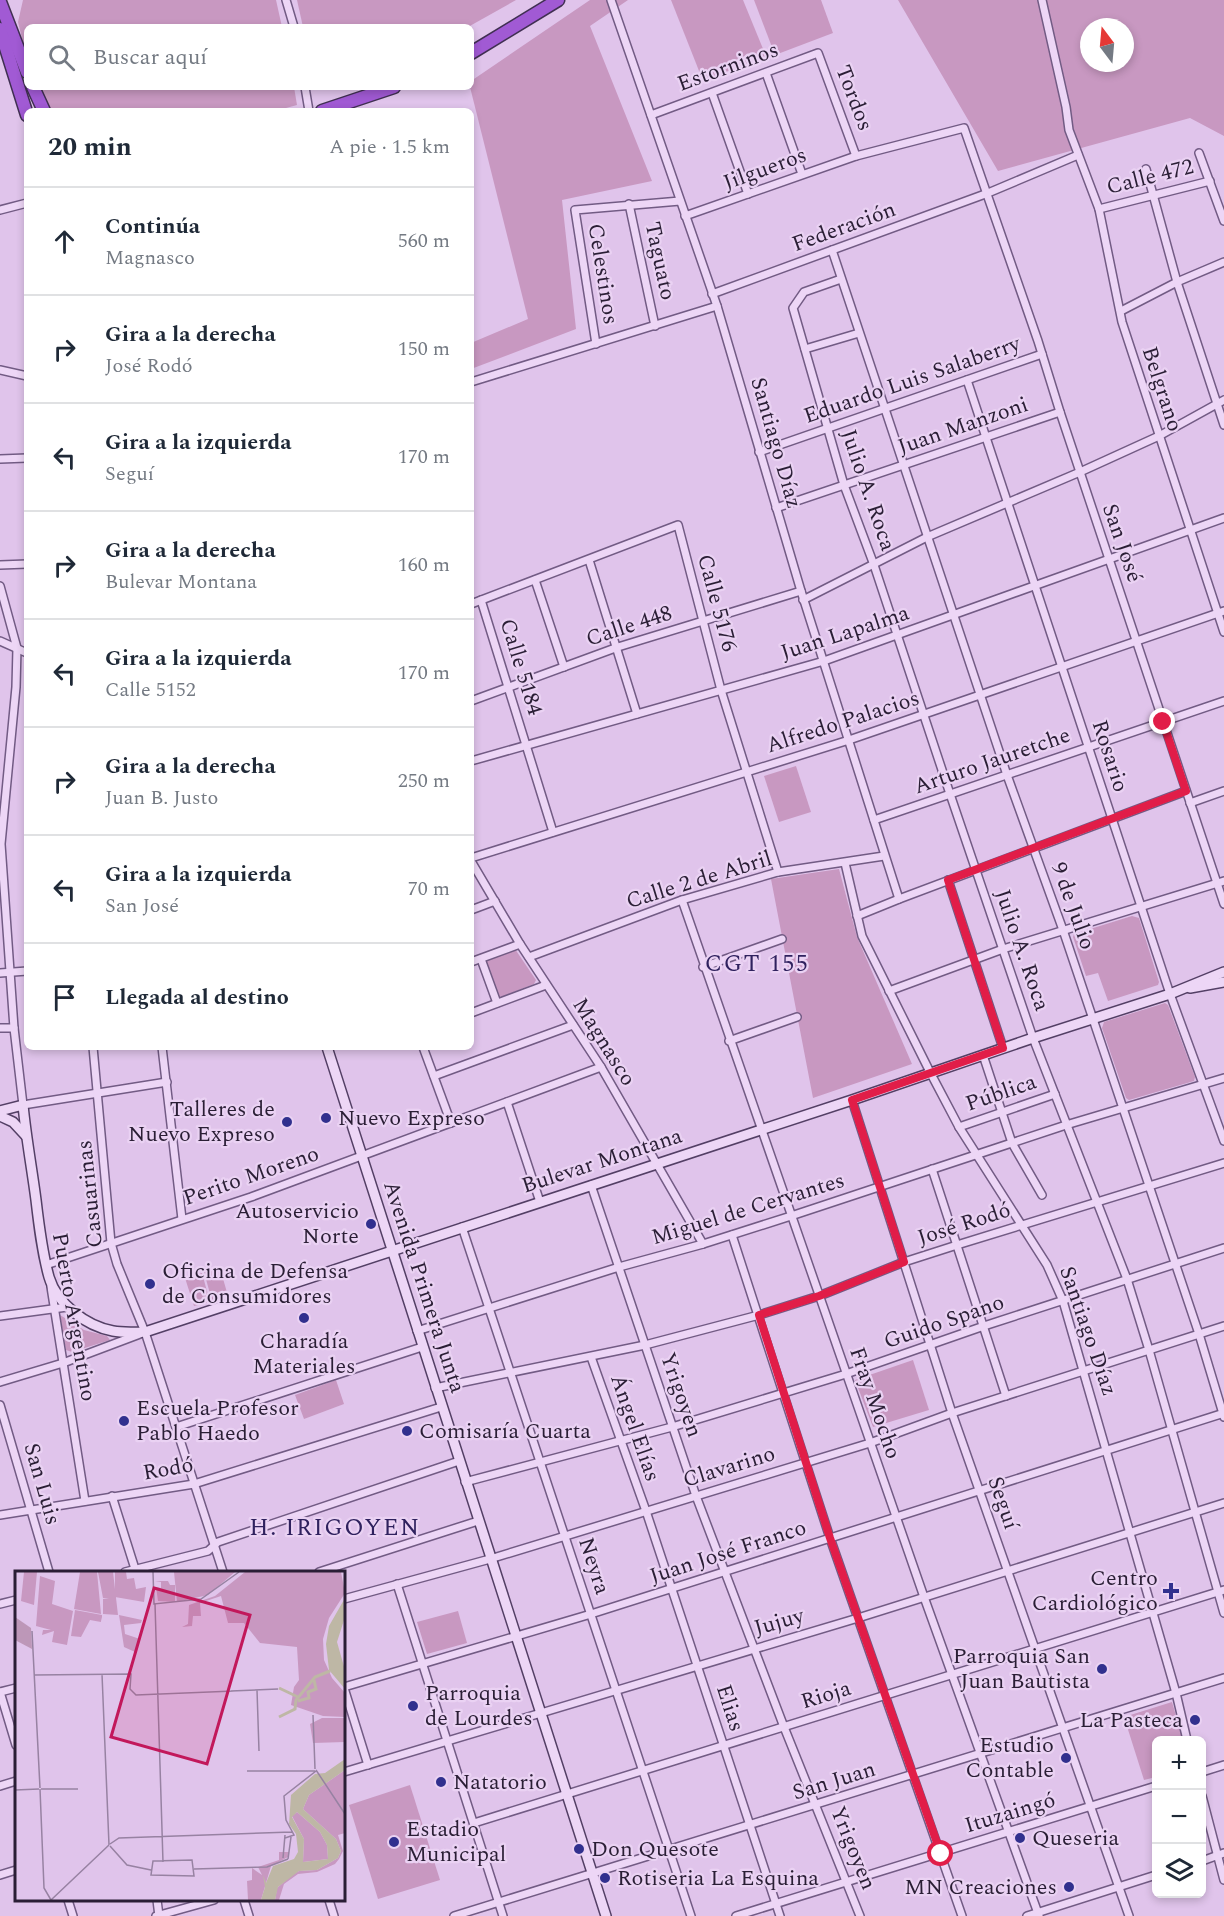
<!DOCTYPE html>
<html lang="es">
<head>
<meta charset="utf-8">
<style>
	body { margin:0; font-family:Spectral,serif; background:#f2f2f3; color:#1f2937 }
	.controls { position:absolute; right:18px; bottom:18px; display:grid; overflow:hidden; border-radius:9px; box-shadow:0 3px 9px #0003 }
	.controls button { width:54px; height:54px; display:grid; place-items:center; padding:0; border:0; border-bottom:2px solid #e0e1e3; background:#fff; color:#1f2937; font:30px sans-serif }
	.compass { position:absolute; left:1080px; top:18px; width:54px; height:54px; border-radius:50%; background:#fff; box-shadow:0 3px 9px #0003; rotate:344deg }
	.stop { position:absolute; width:18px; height:18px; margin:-14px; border:4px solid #e11d48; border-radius:50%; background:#fff }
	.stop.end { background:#e11d48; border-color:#fff; box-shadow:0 2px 6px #0008 }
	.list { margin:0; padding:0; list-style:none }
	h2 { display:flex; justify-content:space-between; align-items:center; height:78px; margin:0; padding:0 24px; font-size:26px }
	h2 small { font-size:20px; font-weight:400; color:#747a83 }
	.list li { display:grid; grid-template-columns:39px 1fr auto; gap:18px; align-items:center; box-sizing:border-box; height:108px; padding:0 24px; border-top:2px solid #e0e1e3 }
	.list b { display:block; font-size:22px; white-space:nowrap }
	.list p { margin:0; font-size:20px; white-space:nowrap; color:#747a83 }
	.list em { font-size:20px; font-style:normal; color:#747a83 }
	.icon { flex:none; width:33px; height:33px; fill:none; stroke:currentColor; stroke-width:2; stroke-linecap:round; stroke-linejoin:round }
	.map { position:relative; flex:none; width:1224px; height:1916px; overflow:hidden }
	.search { position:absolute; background:#fff; box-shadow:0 3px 9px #0003; left:24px; top:24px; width:450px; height:66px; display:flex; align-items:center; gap:15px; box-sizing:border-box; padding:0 21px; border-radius:9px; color:#747a83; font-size:22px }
	.panel { position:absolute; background:#fff; box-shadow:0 3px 9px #0003; left:24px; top:108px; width:450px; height:942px; border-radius:9px }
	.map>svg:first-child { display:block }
	.green { fill:#c898c1; fill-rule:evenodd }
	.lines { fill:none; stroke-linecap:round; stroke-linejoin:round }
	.street-casing { stroke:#725b84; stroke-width:10 }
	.secondary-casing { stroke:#533f65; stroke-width:12 }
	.highway-casing { stroke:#402f52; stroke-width:15 }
	.street { stroke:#edd6f6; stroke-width:7 }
	.secondary { stroke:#edd6f6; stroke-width:9 }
	.highway { stroke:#a15ad4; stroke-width:12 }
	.route { stroke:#e11d48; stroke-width:8 }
	.poi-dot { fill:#31308e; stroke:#ead2f3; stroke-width:2 }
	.labels { text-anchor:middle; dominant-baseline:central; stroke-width:4.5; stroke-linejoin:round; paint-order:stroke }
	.street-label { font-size:22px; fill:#2a1e35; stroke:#ead2f3 }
	.poi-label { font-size:22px; fill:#2a1e35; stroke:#ead2f3; text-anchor:start }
	.neighbourhood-label { font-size:24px; letter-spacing:1.5px; fill:#2f215e; stroke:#ead2f3 }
	.inset-river { fill:none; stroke:#beb7a5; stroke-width:3 }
	.inset-road { fill:none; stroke:#9782a2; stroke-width:1.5 }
	.view { fill:#c2185b; fill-opacity:0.15; stroke:#c2185b; stroke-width:3 }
	.inset-edge { fill:none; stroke:#2a1e35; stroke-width:3 }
</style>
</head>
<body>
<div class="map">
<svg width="1224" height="1916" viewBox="0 0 1224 1916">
	<rect width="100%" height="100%" fill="#e0c4eb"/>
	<g class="green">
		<path d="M23 0H276L282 27H27V59L18 22Z"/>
		<path d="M297 0H516L468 27H303Z"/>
		<path d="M590 0H628L590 26 652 181 562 200 576 329 471 369V343L528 319 470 87 471 81Z"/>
		<path d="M671 0H743L766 56 703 81Z"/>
		<path d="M754 0H821L833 33 775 55Z"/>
		<path d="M898 0H1224V136L1190 118 998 171ZM1089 27H1125V63H1089Z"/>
		<path d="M38 87H294L297 105 275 111H51Z"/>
		<path d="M796 766 811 812 779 822 764 776Z"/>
		<path d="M839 869 857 937 912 1064 813 1098 771 879Z"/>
		<path d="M1132 916 1139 918 1159 982 1158 985 1108 1001 1098 973 1086 976 1073 937 1074 934Z"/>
		<path d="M515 949 536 980 534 984 501 997 498 995 485 963 486 960Z"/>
		<path d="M1165 1003 1168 1005 1195 1077 1194 1081 1129 1100 1126 1098 1102 1028 1104 1022Z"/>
		<path d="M220 1268 228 1296 212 1301 204 1272Z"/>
		<path d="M202 1273 210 1302 194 1306 185 1278Z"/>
		<path d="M60 1315 84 1330 107 1336 110 1340 72 1352 66 1350Z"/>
		<path d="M913 1360 929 1410 873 1427 855 1380Z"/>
		<path d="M336 1380 344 1404 304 1419 295 1395Z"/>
		<path d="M458 1611 467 1643 427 1654 417 1622Z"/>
		<path d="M1172 1702 1183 1740H1156V1777L1144 1780 1124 1717Z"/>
		<path d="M410 1785 440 1880 378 1899 349 1805Z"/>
	</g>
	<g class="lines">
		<defs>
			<g id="street">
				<path d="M286 0 294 27"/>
				<path d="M611 0 717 306 801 591 899 899"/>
				<path d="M1042 0 1066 107 1069 130 1099 209 1122 322 1224 632"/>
				<path d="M766 73 802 174"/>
				<path d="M305 87 309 111"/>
				<path d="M712 93 748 194"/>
				<path d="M651 115 818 53 856 156"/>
				<path d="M1199 153 1224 221"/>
				<path d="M1146 169 1177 282 1224 425"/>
				<path d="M629 204 655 326"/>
				<path d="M1099 209 1210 181"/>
				<path d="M0 210 27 203"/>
				<path d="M685 216 856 156 964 128 1038 341 1060 412 1224 904"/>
				<path d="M832 250 1007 775 1063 930 1199 1334 1224 1417"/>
				<path d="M841 279 804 292 793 308 844 485 874 565 950 794 1033 1038 1127 1279 1149 1350 1224 1613"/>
				<path d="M712 294 988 193 1078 155"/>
				<path d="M1121 311 1177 282 1224 262"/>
				<path d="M596 344 575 210 680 201"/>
				<path d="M805 349 859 333"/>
				<path d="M0 370 27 376"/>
				<path d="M967 380 1170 994 1224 1141"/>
				<path d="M471 382 717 306"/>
				<path d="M759 452 1042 354"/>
				<path d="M0 459 27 458"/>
				<path d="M776 508 1060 412"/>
				<path d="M589 560 637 714"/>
				<path d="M0 565 27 564"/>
				<path d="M535 580 564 667"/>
				<path d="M0 586 17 648 16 687 1 844 14 1028 23 1105 167 1082"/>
				<path d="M481 600 553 832"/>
				<path d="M803 600 927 537 1080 472 1159 436 1224 400"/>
				<path d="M471 604 678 525 721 690 778 872"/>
				<path d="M0 641 27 653"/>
				<path d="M471 701 618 647 801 591"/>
				<path d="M471 761 824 661 1224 518"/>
				<path d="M1190 803 1224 791"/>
				<path d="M874 820 1224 701"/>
				<path d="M471 858 849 740 1224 611"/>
				<path d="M471 861 520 944 601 1067 703 1244"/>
				<path d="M845 863 862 936 930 1072 959 1127 1047 1265 1063 1301 1176 1693 1187 1740"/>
				<path d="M948 880 1003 1048"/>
				<path d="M682 900 924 1597 1039 1916"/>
				<path d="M471 910 495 901"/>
				<path d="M857 916 899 899 1186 791"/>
				<path d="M529 957 682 900 778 872 884 856"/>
				<path d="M481 959 497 1003"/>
				<path d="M471 962 520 944"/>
				<path d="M703 967 782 939"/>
				<path d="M0 973 27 971"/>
				<path d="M889 991 1003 949 1224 881"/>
				<path d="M471 1013 546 985"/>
				<path d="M0 1028H14"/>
				<path d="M729 1041 797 1017"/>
				<path d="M93 1047 111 1243 117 1264 145 1332 223 1572"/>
				<path d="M162 1047 182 1219"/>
				<path d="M423 1047 451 1123"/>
				<path d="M983 1055 1012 1143 1042 1195"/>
				<path d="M434 1076 573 1025"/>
				<path d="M852 1100 952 1413 1129 1916"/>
				<path d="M507 1102 540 1202"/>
				<path d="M959 1127 1055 1094"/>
				<path d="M932 1169 1006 1396"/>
				<path d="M591 1185 696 1496 784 1727 860 1916"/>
				<path d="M462 1227 691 1916"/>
				<path d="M732 1235 830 1538 962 1916"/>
				<path d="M46 1265 251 1197 601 1067"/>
				<path d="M51 1287 85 1501"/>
				<path d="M0 1316 67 1307"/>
				<path d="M417 1331 619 1267 703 1244 791 1216 1066 1125 1224 1078"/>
				<path d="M591 1357 646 1511 780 1916"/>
				<path d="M0 1382 63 1363 140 1334"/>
				<path d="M435 1388 645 1345 759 1315 819 1296 904 1262 957 1245 1224 1163"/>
				<path d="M0 1405 49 1572"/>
				<path d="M176 1427 422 1347"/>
				<path d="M465 1482 672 1427 846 1374 984 1326 1224 1248"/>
				<path d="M112 1496 136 1572"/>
				<path d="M0 1515 194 1484 441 1407"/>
				<path d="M125 1572 208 1551 218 1542 459 1461"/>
				<path d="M319 1572 478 1521"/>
				<path d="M397 1584 503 1916"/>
				<path d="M344 1599 490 1559 870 1443 952 1413 1224 1326"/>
				<path d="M0 1604 16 1600"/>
				<path d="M344 1687 591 1614 1224 1413"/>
				<path d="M344 1688 368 1765"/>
				<path d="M0 1692 16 1745"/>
				<path d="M0 1692 16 1688"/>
				<path d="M344 1772 858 1618 1224 1503"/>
				<path d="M1202 1772 1224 1765"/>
				<path d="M0 1786 16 1781"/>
				<path d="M1202 1796 1224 1880"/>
				<path d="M474 1823 1224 1590"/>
				<path d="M1202 1861 1224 1853"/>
				<path d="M0 1875 16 1870"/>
				<path d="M68 1900 73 1916"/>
				<path d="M157 1900 159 1916"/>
				<path d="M244 1900 249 1916"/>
				<path d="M329 1900 334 1916"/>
				<path d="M156 1916 214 1900"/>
				<path d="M454 1916 1224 1678"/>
				<path d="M736 1916 1156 1786"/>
				<path d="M1027 1916 1156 1875"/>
			</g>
			<g id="secondary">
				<path d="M1190 988 1224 982"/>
				<path d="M327 1047 606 1916"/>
				<path d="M0 1111 23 1105C26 1137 32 1169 36 1200 39 1226 42 1252 49 1277 57 1304 86 1326 113 1331 123 1333 134 1332 145 1332L852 1100 1033 1038 1170 994 1224 972"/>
				<path d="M0 1116 13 1122 26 1136"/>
			</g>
			<g id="highway">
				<path d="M0 2 27 72"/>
				<path d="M0 29 27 115"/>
				<path d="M471 53 558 0"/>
				<path d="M33 87 44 111"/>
				<path d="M322 111 394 87"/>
			</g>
		</defs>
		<use href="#street" class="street-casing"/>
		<use href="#secondary" class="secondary-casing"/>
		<use href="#highway" class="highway-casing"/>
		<use href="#street" class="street"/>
		<use href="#secondary" class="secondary"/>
		<use href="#highway" class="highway"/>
	</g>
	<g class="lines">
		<path class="route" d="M941 1854 830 1538 759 1315 819 1296 904 1262 852 1100 1003 1048 948 880 1186 791 1163 722"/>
	</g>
	<g class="poi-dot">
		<circle cx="326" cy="1118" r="6"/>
		<circle cx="287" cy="1122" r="6"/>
		<circle cx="371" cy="1224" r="6"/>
		<circle cx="150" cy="1284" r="6"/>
		<circle cx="304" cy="1318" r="6"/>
		<circle cx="124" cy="1421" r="6"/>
		<circle cx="407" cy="1431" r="6"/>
		<path d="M1168 1582h6v6h6v6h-6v6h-6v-6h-6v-6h6z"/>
		<circle cx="1102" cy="1669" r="6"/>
		<circle cx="413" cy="1706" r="6"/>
		<circle cx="1195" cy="1720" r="6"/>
		<circle cx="1066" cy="1758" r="6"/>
		<circle cx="441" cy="1782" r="6"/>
		<circle cx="1020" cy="1838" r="6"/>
		<circle cx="394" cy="1842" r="6"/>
		<circle cx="579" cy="1849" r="6"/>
		<circle cx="605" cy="1878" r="6"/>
		<circle cx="1069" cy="1887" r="6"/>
	</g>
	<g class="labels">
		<g class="street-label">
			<text transform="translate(728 67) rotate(-20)">Estorninos</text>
			<text transform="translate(854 98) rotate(69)">Tordos</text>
			<text transform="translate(765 169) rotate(-20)">Jilgueros</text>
			<text transform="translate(1150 177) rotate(-14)">Calle 472</text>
			<text transform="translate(844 227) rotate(-20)">Federación</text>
			<text transform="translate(660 261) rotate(78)">Taguato</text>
			<text transform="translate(603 274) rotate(81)">Celestinos</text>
			<text transform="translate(912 380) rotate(-19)">Eduardo Luis Salaberry</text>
			<text transform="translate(1162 389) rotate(72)">Belgrano</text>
			<text transform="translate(963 426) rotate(-19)">Juan Manzoni</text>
			<text transform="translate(776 443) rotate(74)">Santiago Díaz</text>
			<text transform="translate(868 490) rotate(71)">Julio A. Roca</text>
			<text transform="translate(1122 543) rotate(71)">San José</text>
			<text transform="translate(717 603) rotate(75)">Calle 5176</text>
			<text transform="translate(629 626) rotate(-18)">Calle 448</text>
			<text transform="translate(845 633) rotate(-18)">Juan Lapalma</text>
			<text transform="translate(521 667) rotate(73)">Calle 5184</text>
			<text transform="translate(843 722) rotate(-18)">Alfredo Palacios</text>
			<text transform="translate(1110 756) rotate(72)">Rosario</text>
			<text transform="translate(992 761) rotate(-19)">Arturo Jauretche</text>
			<text transform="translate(699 880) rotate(-17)">Calle 2 de Abril</text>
			<text transform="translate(1073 906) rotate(70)">9 de Julio</text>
			<text transform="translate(1022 950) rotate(71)">Julio A. Roca</text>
			<text transform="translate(604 1042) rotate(58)">Magnasco</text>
			<text transform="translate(1001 1093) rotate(-19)">Pública</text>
			<text transform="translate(602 1161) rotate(-18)">Bulevar Montana</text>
			<text transform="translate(251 1176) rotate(-19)">Perito Moreno</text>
			<text transform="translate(90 1194) rotate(-96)">Casuarinas</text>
			<text transform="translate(748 1209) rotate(-17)">Miguel de Cervantes</text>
			<text transform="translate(964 1224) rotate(-18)">José Rodó</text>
			<text transform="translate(424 1287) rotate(72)">Avenida Primera Junta</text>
			<text transform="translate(74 1317) rotate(80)">Puerto Argentino</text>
			<text transform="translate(944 1322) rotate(-19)">Guido Spano</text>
			<text transform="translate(1088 1331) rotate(71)">Santiago Díaz</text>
			<text transform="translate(681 1395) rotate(71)">Yrigoyen</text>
			<text transform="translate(875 1403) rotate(71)">Fray Mocho</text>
			<text transform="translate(635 1428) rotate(71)">Ángel Elías</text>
			<text transform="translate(729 1467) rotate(-17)">Clavarino</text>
			<text transform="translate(168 1469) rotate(-10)">Rodó</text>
			<text transform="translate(42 1484) rotate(74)">San Luis</text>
			<text transform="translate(1003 1503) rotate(71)">Seguí</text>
			<text transform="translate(728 1552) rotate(-18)">Juan José Franco</text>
			<text transform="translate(594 1566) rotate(72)">Neyra</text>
			<text transform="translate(779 1622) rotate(-16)">Jujuy</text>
			<text transform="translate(826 1695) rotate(-17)">Rioja</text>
			<text transform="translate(730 1708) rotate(72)">Elias</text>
			<text transform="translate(834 1781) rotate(-17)">San Juan</text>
			<text transform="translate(1010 1813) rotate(-17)">Ituzaingó</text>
			<text transform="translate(853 1848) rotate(68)">Yrigoyen</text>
		</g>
		<g class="poi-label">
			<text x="275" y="1109" text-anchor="end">Talleres de<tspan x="275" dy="25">Nuevo Expreso</tspan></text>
			<text x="338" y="1118">Nuevo Expreso</text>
			<text x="359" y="1211" text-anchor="end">Autoservicio<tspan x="359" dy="25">Norte</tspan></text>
			<text x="162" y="1271">Oficina de Defensa<tspan x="162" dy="25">de Consumidores</tspan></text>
			<text x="304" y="1341" text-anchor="middle">Charadía<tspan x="304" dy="25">Materiales</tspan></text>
			<text x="136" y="1408">Escuela Profesor<tspan x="136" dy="25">Pablo Haedo</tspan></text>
			<text x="419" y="1431">Comisaría Cuarta</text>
			<text x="1158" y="1578" text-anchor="end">Centro<tspan x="1158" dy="25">Cardiológico</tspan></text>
			<text x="1090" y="1656" text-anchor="end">Parroquia San<tspan x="1090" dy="25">Juan Bautista</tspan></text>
			<text x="425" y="1693">Parroquia<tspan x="425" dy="25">de Lourdes</tspan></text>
			<text x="1183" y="1720" text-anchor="end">La Pasteca</text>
			<text x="1054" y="1745" text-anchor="end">Estudio<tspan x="1054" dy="25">Contable</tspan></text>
			<text x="453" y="1782">Natatorio</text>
			<text x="406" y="1829">Estadio<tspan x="406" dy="25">Municipal</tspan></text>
			<text x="1032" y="1838">Queseria</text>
			<text x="591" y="1849">Don Quesote</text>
			<text x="617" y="1878">Rotiseria La Esquina</text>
			<text x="1057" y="1887" text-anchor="end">MN Creaciones</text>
		</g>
		<g class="neighbourhood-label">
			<text x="757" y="964">CGT 155</text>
			<text x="335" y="1528">H. IRIGOYEN</text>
		</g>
	</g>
	<g transform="translate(15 1571)">
		<rect width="330" height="330" fill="#e0c4eb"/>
		<path d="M9 1H22L19 34 6 30ZM65 1H82L86 43 59 38ZM83 1H98L103 44 88 43V28H94L88 27ZM100 1H111L112 8 119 7 121 18 131 16 129 31 100 26ZM159 1H220L193 24 162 31ZM230 1H326L330 22 314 47 308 68 309 89 317 107 330 122V146L308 145 276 134 279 116 284 109 282 76 245 72 229 52H213L206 25 185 32 186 45H178L177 55 167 56 173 53 174 34 200 25ZM25 5 40 10 37 33 58 40 52 74 37 71 39 60 27 64 28 59H36L21 55ZM153 10 155 14H160V31L143 30 141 16 146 17V11L140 10ZM60 39 87 44V50L86 46V51L75 49 66 66 56 65ZM104 44 127 49 126 52 109 54 110 63 125 68 120 81 109 76ZM307 147H330V171L298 172 295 153ZM330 199V262L323 264 328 280 324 288 320 293 302 301 283 303 269 313 264 329H260L262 317 277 304 284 300 302 299 323 287 326 280 321 268 288 238 294 224ZM282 241 305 261 312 274 313 288 288 291 289 268 277 245ZM264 281H274L273 286 256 295 246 329H233L232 310 237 309V297L247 304 243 296 264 289Z" fill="#c898c1"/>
		<path d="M0 46 16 57 17 78 0 69Z" fill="#bd97b8"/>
		<path d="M330 27V46L322 71 330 99V118L314 99 311 73 314 55ZM330 188V199L294 224 288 238 321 268 326 280 323 287 302 299 284 300 263 316 260 329H246L250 316 248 304 251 312 258 295 279 288 283 281 281 263 274 253 276 224 300 203 310 202ZM282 241 305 261 312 274 313 288 288 291 289 268 277 246Z" fill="#beb7a5" fill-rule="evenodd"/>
		<path class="inset-river" d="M264 117 283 126M283 130 294 127 293 121 301 118 299 109M264 146 280 138 281 129 300 106 315 100"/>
		<path class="inset-road" d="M138 1 139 33 186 28 224 1M140 33 148 291M17 60 25 217M87 103 94 274M19 104 116 103 115 118 121 124 219 120M242 119 244 180M216 120 263 118M298 144 300 198M301 199 330 243M232 200H300M25 218 29 317 36 329M26 218H63M0 219 24 218M270 267 279 264 271 249 269 225 301 200M95 273 104 267 277 261M95 275 112 294 136 299M268 287 270 264M273 288 276 266M177 289 179 305 136 304 138 290ZM179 298 252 296 273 288M36 329 94 274"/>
		<path class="view" d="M139 17 235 44 192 193 96 166Z"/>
		<rect width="330" height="330" class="inset-edge"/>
	</g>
</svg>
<div class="controls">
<button>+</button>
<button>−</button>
<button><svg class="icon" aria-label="layers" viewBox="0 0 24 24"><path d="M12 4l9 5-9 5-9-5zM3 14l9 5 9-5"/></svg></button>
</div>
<svg class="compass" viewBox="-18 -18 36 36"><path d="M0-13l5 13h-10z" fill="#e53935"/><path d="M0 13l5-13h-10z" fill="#747a83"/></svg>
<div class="stop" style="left:941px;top:1854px"></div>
<div class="stop end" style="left:1163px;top:722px"></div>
<div class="search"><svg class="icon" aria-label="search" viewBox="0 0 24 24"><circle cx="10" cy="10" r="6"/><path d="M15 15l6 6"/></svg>Buscar aquí</div>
<section class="panel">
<h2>20 min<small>A pie · 1.5 km</small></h2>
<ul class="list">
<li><svg class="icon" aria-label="ahead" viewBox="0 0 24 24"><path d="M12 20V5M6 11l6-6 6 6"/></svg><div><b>Continúa</b><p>Magnasco</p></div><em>560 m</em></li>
<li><svg class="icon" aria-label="right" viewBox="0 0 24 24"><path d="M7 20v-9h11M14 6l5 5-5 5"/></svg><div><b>Gira a la derecha</b><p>José Rodó</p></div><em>150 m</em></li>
<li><svg class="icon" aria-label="left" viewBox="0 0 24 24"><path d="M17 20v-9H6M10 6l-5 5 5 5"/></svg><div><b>Gira a la izquierda</b><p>Seguí</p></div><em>170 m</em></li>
<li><svg class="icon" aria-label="right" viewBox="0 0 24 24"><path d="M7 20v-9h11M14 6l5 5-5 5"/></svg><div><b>Gira a la derecha</b><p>Bulevar Montana</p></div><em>160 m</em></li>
<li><svg class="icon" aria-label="left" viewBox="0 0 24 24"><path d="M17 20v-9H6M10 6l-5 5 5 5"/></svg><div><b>Gira a la izquierda</b><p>Calle 5152</p></div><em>170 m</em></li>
<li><svg class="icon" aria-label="right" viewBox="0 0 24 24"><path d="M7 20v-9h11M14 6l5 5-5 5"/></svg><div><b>Gira a la derecha</b><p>Juan B. Justo</p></div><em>250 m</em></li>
<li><svg class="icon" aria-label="left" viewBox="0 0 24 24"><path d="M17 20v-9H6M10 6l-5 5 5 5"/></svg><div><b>Gira a la izquierda</b><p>San José</p></div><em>70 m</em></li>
<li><svg class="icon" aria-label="arrive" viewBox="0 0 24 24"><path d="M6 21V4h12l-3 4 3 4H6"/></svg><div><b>Llegada al destino</b></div></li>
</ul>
</section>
</div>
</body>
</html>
